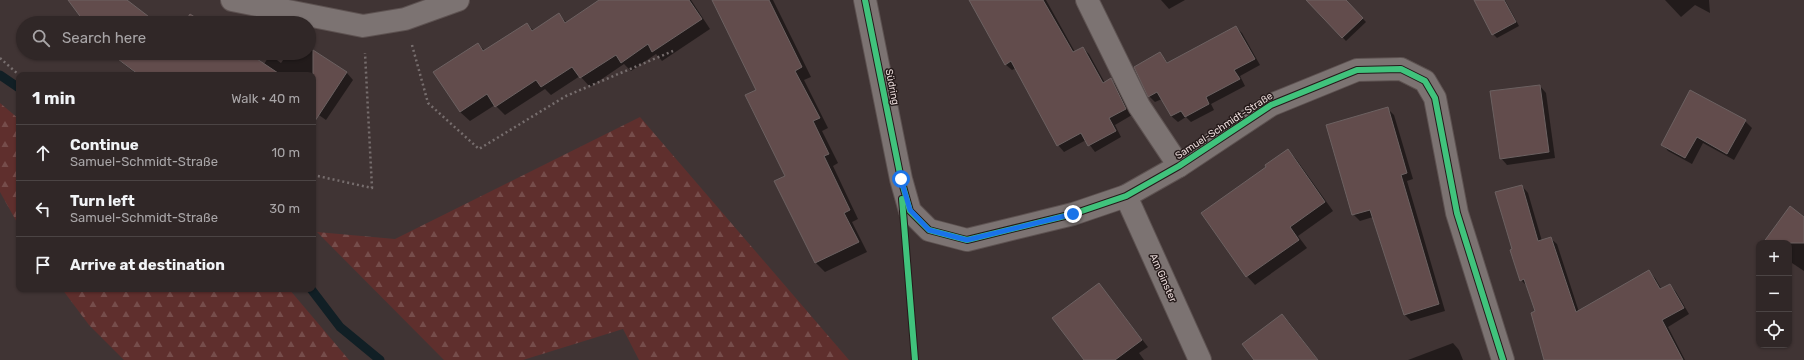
<!DOCTYPE html>
<html lang="en">
<head>
<meta charset="utf-8">
<style>
	body { margin:0; font-family:Rubik,sans-serif; background:#3c3333; color:#f1f3f6 }
	.controls { position:absolute; right:12px; bottom:12px; display:grid; overflow:hidden; border-radius:8px; box-shadow:0 1px 3px #0004 }
	.controls button { width:36px; height:36px; display:grid; place-items:center; padding:0; border:0; border-bottom:1px solid #4b4444; background:#302727; color:#f1f3f6; font:20px sans-serif }
	.stop { position:absolute; width:12px; height:12px; margin:-9px; border:3px solid #1a73e8; border-radius:50%; background:#fff }
	.stop.end { background:#1a73e8; border-color:#fff; box-shadow:0 1px 4px #0008 }
	.list { margin:0; padding:0; list-style:none }
	h2 { display:flex; justify-content:space-between; align-items:center; height:52px; margin:0; padding:0 16px; font-size:17px }
	h2 small { font-size:13px; font-weight:400; color:#a8a5a7 }
	.list li { display:grid; grid-template-columns:26px 1fr auto; gap:12px; align-items:center; box-sizing:border-box; height:56px; padding:0 16px; border-top:1px solid #4b4444 }
	.list b { display:block; font-size:15px; white-space:nowrap }
	.list p { margin:0; font-size:13px; white-space:nowrap; color:#a8a5a7 }
	.list em { font-size:13px; font-style:normal; color:#a8a5a7 }
	.icon { flex:none; width:22px; height:22px; fill:none; stroke:currentColor; stroke-width:2; stroke-linecap:round; stroke-linejoin:round }
	.map { position:relative; flex:none; width:1804px; height:360px; overflow:hidden }
	.search { position:absolute; background:#302727; box-shadow:0 1px 3px #0004; left:16px; top:16px; width:300px; height:44px; display:flex; align-items:center; gap:10px; box-sizing:border-box; padding:0 14px; border-radius:22px; color:#a8a5a7; font-size:15px }
	.panel { position:absolute; background:#302727; box-shadow:0 1px 3px #0004; left:16px; top:72px; width:300px; height:220px; border-radius:8px }
	.map>svg:first-child { display:block }
	.forest { fill:url(#forest-firs) }
	.shadow { fill:#0007 }
	.lines { fill:none; stroke-linecap:round; stroke-linejoin:round }
	.stream { stroke:#111f25; stroke-width:9 }
	.building { fill:#624c4c; stroke:#6c6161 }
	.street-casing { stroke:#5d5251; stroke-width:24 }
	.path { stroke:#776e6e; stroke-width:2.5; stroke-dasharray:2 3; stroke-linecap:butt }
	.street { stroke:#7c7372; stroke-width:22 }
	.cycleway-casing { stroke:#251a1a; stroke-width:8 }
	.cycleway { stroke:#40c37c; stroke-width:6 }
	.route { stroke:#1a73e8; stroke-width:5 }
	.labels { text-anchor:middle; dominant-baseline:central; stroke-width:3; stroke-linejoin:round; paint-order:stroke }
	.street-label { font-size:10px; fill:#e8d9d8; stroke:#251a1a }
</style>
</head>
<body>
<div class="map">
<svg width="1804" height="360" viewBox="0 0 1804 360">
	<defs>
		<pattern id="forest-firs" width="22" height="20" patternUnits="userSpaceOnUse"><rect width="22" height="20" fill="#5f2f2d"/><path d="M5 1l3.5 6h-7zM16 11l3.5 6h-7z" fill="#764d4b"/></pattern>
	</defs>
	<rect width="100%" height="100%" fill="#403434"/>
	<g class="forest">
		<path d="M0 103 19 119V226L0 192Z"/>
		<path d="M640 117 849 360H639L623 329 523 360H444L317 232 395 239Z"/>
		<path d="M62 289H289L349 360H124L89 325Z"/>
	</g>
	<g class="shadow">
		<path d="M601 0H691L710 29 662 61 656 54 631 71 624 64 590 87 580 76 551 95 545 89 505 115 495 105 470 121 460 112 478 44 485 51 527 24 534 31 559 15 567 23Z"/>
		<path d="M730 0H773L811 77 804 80 828 128 822 131 838 163 833 166 858 219 852 222 867 252 825 272 816 263 776 181 786 176Z"/>
		<path d="M974 0H1046L1075 52 1083 48 1089 54 1105 83 1111 80 1118 86 1132 115 1115 125 1121 137 1095 152 1086 140 1064 152 1058 145 1016 68 1012 70 1005 64Z"/>
		<path d="M1161 0H1185L1169 9Z"/>
		<path d="M1308 0H1345L1366 22 1346 41Z"/>
		<path d="M1475 0H1505L1519 26 1497 38 1493 34Z"/>
		<path d="M1665 0H1709L1710 13 1695 5 1681 17Z"/>
		<path d="M1236 27 1242 33 1260 65 1240 76 1245 86 1211 104 1214 110 1191 122 1186 117 1178 122 1171 116 1162 99 1155 102 1149 96 1160 53 1169 64Z"/>
		<path d="M309 48 347 73 353 80 326 120 313 111V75H260L258 73 270 55 281 63 288 53H309Z"/>
		<path d="M110 53H246L248 75H155L141 65 135 73Z"/>
		<path d="M1540 86 1546 93 1555 158 1507 165 1501 158Z"/>
		<path d="M1387 108 1394 115 1413 179 1407 181 1445 311 1411 321 1404 314 1373 217 1360 221 1353 214Z"/>
		<path d="M1745 121 1752 128 1734 160 1703 143 1692 164 1668 151 1662 144Z"/>
		<path d="M1288 150 1296 159 1333 211 1298 236 1307 248 1255 285 1247 276 1268 167Z"/>
		<path d="M1522 186 1528 193 1542 241 1550 238 1557 244 1579 312 1649 272 1655 278 1662 290 1670 285 1676 292 1689 314 1668 327 1685 360H1545L1536 312 1527 286 1521 280 1513 250Z"/>
		<path d="M1804 218V271L1789 261V243H1767Z"/>
		<path d="M1099 284 1148 347 1139 353 1144 360H1084Z"/>
		<path d="M1282 315 1289 322 1318 360H1255Z"/>
		<path d="M1453 343 1459 350 1463 360H1408Z"/>
	</g>
	<g class="lines">
		<g class="stream">
			<path d="M0 75 19 88"/>
			<path d="M311 289 340 327 380 360"/>
		</g>
	</g>
	<g class="building">
		<path d="M68 0H127L157 23H85Z"/>
		<path d="M599 0H689L702 19 652 52 648 44 621 63 616 55 580 78 572 67 541 87 536 80 495 107 487 94 460 112 433 72 478 43 483 51 527 23 532 31 559 13 565 23Z"/>
		<path d="M712 0H769L802 67 795 71 820 118 813 121 829 154 824 156 850 210 844 213 859 242 815 263 774 181 785 176 745 95 756 90Z"/>
		<path d="M969 0H1043L1073 52 1083 47 1103 83 1111 78 1126 109 1109 118 1116 131 1088 146 1081 133 1057 146 1011 61 1005 65Z"/>
		<path d="M1306 0H1346L1363 18 1342 38Z"/>
		<path d="M1474 0H1504L1516 22 1492 35Z"/>
		<path d="M190 14 204 23H184Z"/>
		<path d="M1236 26 1255 59 1234 70 1240 79 1206 97 1209 104 1185 117 1181 111 1171 116 1157 92 1148 97 1134 67 1160 52 1167 63Z"/>
		<path d="M313 50 347 72 313 124Z"/>
		<path d="M110 53H248L281 75H139Z"/>
		<path d="M1540 85 1549 152 1500 159 1490 91Z"/>
		<path d="M1690 90 1746 120 1727 154 1697 137 1685 158 1661 145Z"/>
		<path d="M1388 107 1407 173 1401 175 1439 304 1404 315 1370 210 1352 215 1326 125Z"/>
		<path d="M1288 149 1325 202 1290 227 1299 240 1246 277 1201 213 1266 167 1265 165Z"/>
		<path d="M1522 185 1538 241 1551 237 1576 312 1649 270 1660 289 1670 284 1684 308 1662 320 1683 360H1544L1531 313 1535 311 1524 279 1520 281 1510 250 1512 249 1495 192Z"/>
		<path d="M1790 206 1804 217V243H1763Z"/>
		<path d="M1099 283 1142 340 1115 360H1084L1052 318Z"/>
		<path d="M1282 314 1318 360H1254L1242 344Z"/>
	</g>
	<g class="lines">
		<defs>
			<g id="street">
				<path d="M232 0 363 26 405 19 458 0"/>
				<path d="M865 0 901 179 910 211 929 230 967 240 1073 214 1126 196 1179 166 1271 105 1357 70 1401 69 1425 81 1435 98 1457 213 1503 360"/>
				<path d="M1087 0 1139 106 1179 166"/>
				<path d="M1126 196 1200 360"/>
			</g>
		</defs>
		<use href="#street" class="street-casing"/>
		<g class="path">
			<path d="M412 45 428 103 479 149 566 96 673 51"/>
			<path d="M0 58 19 75"/>
			<path d="M313 175 372 188 365 53"/>
		</g>
		<use href="#street" class="street"/>
		<defs>
			<g id="cycleway">
				<path d="M865 0 901 179 910 211 929 230 967 240 1073 214 1126 196 1179 166 1271 105 1357 70 1401 69 1425 81 1435 98 1457 213 1503 360"/>
				<path d="M902 199 915 360"/>
			</g>
		</defs>
		<use href="#cycleway" class="cycleway-casing"/>
		<use href="#cycleway" class="cycleway"/>
	</g>
	<g class="lines">
		<path class="route" d="M901 179 910 210 929 230 967 240 1073 214"/>
	</g>
	<g class="labels">
		<g class="street-label">
			<text transform="translate(892 87) rotate(79)">Südring</text>
			<text transform="translate(1224 126) rotate(-33)">Samuel-Schmidt-Straße</text>
			<text transform="translate(1163 278) rotate(66)">Am Ginster</text>
		</g>
	</g>
</svg>
<div class="controls">
<button>+</button>
<button>−</button>
<button><svg class="icon" aria-label="locate" viewBox="0 0 24 24"><circle cx="12" cy="12" r="6"/><path d="M12 2v4M12 18v4M2 12h4M18 12h4"/></svg></button>
</div>
<div class="stop" style="left:901px;top:179px"></div>
<div class="stop end" style="left:1073px;top:214px"></div>
<div class="search"><svg class="icon" aria-label="search" viewBox="0 0 24 24"><circle cx="10" cy="10" r="6"/><path d="M15 15l6 6"/></svg>Search here</div>
<section class="panel">
<h2>1 min<small>Walk · 40 m</small></h2>
<ul class="list">
<li><svg class="icon" aria-label="ahead" viewBox="0 0 24 24"><path d="M12 20V5M6 11l6-6 6 6"/></svg><div><b>Continue</b><p>Samuel-Schmidt-Straße</p></div><em>10 m</em></li>
<li><svg class="icon" aria-label="left" viewBox="0 0 24 24"><path d="M17 20v-9H6M10 6l-5 5 5 5"/></svg><div><b>Turn left</b><p>Samuel-Schmidt-Straße</p></div><em>30 m</em></li>
<li><svg class="icon" aria-label="arrive" viewBox="0 0 24 24"><path d="M6 21V4h12l-3 4 3 4H6"/></svg><div><b>Arrive at destination</b></div></li>
</ul>
</section>
</div>
</body>
</html>
